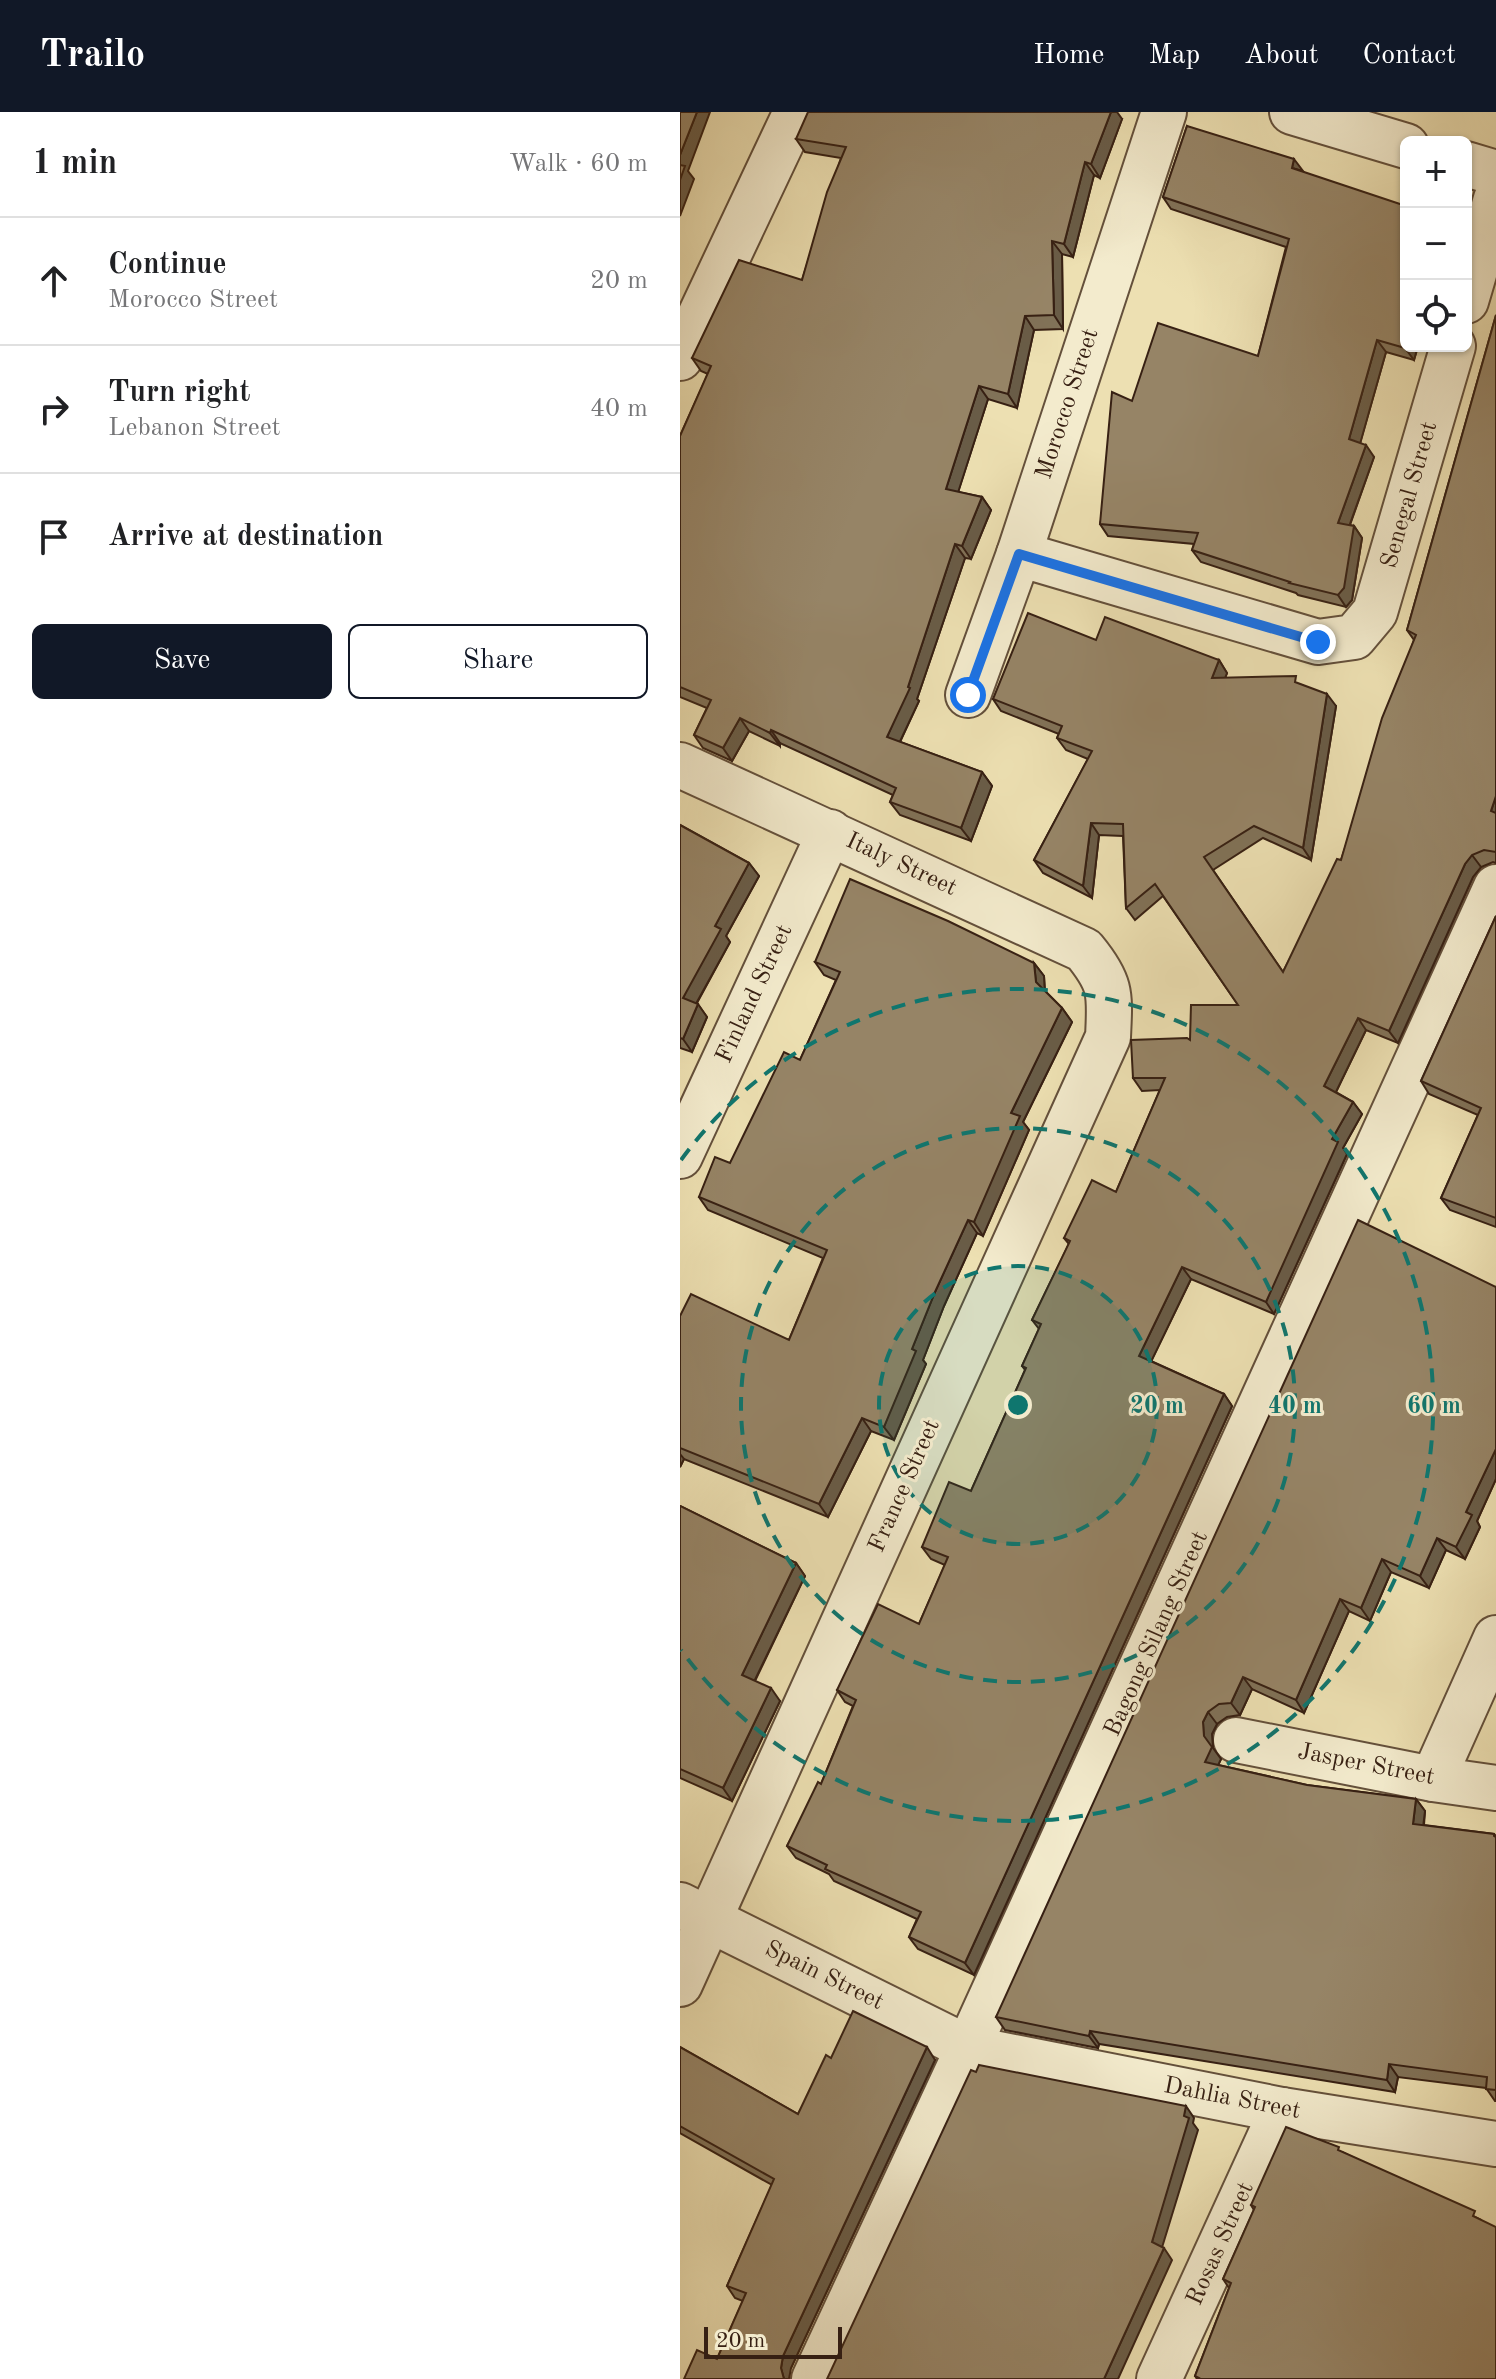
<!DOCTYPE html>
<html lang="en">
<head>
<meta charset="utf-8">
<style>
	body { margin:0; font-family:"Old Standard TT",serif; background:#f2f2f2; color:#202124 }
	.controls { position:absolute; right:24px; top:24px; display:grid; overflow:hidden; border-radius:12px; box-shadow:0 2px 6px #0004 }
	.controls button { width:72px; height:72px; display:grid; place-items:center; padding:0; border:0; border-bottom:2px solid #e0e0e0; background:#fff; color:#202124; font:40px sans-serif }
	.scale { position:absolute; left:24px; bottom:20px; width:138px; box-sizing:border-box; padding-left:8px; border:4px solid #372013; border-top:0; font-size:22px; line-height:28px; white-space:nowrap; color:#372013; -webkit-text-stroke:6px #f3ebcd; paint-order:stroke }
	.stop { position:absolute; width:24px; height:24px; margin:-18px; border:6px solid #1a73e8; border-radius:50%; background:#fff }
	.stop.end { background:#1a73e8; border-color:#fff; box-shadow:0 2px 8px #0008 }
	.list { margin:0; padding:0; list-style:none }
	h2 { display:flex; justify-content:space-between; align-items:center; height:104px; margin:0; padding:0 32px; font-size:34px }
	h2 small { font-size:26px; font-weight:400; color:#757577 }
	.list li { display:grid; grid-template-columns:52px 1fr auto; gap:24px; align-items:center; box-sizing:border-box; height:128px; padding:0 32px; border-top:2px solid #e0e0e0 }
	.list b { display:block; font-size:30px; white-space:nowrap }
	.list p { margin:0; font-size:26px; white-space:nowrap; color:#757577 }
	.list em { font-size:26px; font-style:normal; color:#757577 }
	.actions { display:flex; gap:16px; padding:24px 32px }
	.actions a { flex:1; padding:18px 0; border:2px solid #111827; border-radius:12px; text-align:center; font-size:28px; color:#111827 }
	.actions .main { background:#111827; color:#fff }
	.icon { flex:none; width:44px; height:44px; fill:none; stroke:currentColor; stroke-width:2; stroke-linecap:round; stroke-linejoin:round }
	.map { position:relative; flex:none; width:816px; height:2267px; overflow:hidden }
	header { display:flex; align-items:center; gap:48px; box-sizing:border-box; height:112px; padding:0 40px; background:#111827; color:#fff }
	header strong { font-size:38px }
	nav { display:flex; gap:44px; margin-inline-start:auto; font-size:28px }
	main { display:flex }
	aside { flex:1; background:#fff }
	.map>svg:first-child { display:block }
	.lines { fill:none; stroke-linecap:round; stroke-linejoin:round }
	.minor-casing { stroke:#64503b; stroke-width:48 }
	.minor { stroke:#f3ebcd; stroke-width:44 }
	.wall { fill:#817258; stroke:#372013; stroke-width:2 }
	.shaded-wall { fill:#695c47; stroke:#372013; stroke-width:2 }
	.building { fill:#968466; stroke:#372013; stroke-width:2 }
	.route { stroke:#1a73e8; stroke-width:10 }
	.ring { fill:none; stroke:#0f766e; stroke-width:4; stroke-dasharray:14 10 }
	.labels { text-anchor:middle; dominant-baseline:central; stroke-width:6; stroke-linejoin:round; paint-order:stroke }
	.street-label { font-size:24px; fill:#372013; stroke:#f3ebcd }
	.centre { fill:#0f766e; stroke:#f3ebcd; stroke-width:4 }
	.ring-label { font-size:24px; text-anchor:middle; font-weight:bold; fill:#0f766e; stroke:#f3ebcd; stroke-width:6; stroke-linejoin:round; paint-order:stroke }
</style>
</head>
<body>
<header>
<strong>Trailo</strong>
<nav><a>Home</a><a>Map</a><a>About</a><a>Contact</a></nav>
</header>
<main>
<aside>
<h2>1 min<small>Walk · 60 m</small></h2>
<ul class="list">
<li><svg class="icon" aria-label="ahead" viewBox="0 0 24 24"><path d="M12 20V5M6 11l6-6 6 6"/></svg><div><b>Continue</b><p>Morocco Street</p></div><em>20 m</em></li>
<li><svg class="icon" aria-label="right" viewBox="0 0 24 24"><path d="M7 20v-9h11M14 6l5 5-5 5"/></svg><div><b>Turn right</b><p>Lebanon Street</p></div><em>40 m</em></li>
<li><svg class="icon" aria-label="arrive" viewBox="0 0 24 24"><path d="M6 21V4h12l-3 4 3 4H6"/></svg><div><b>Arrive at destination</b></div></li>
</ul>
<div class="actions"><a class="main">Save</a><a>Share</a></div>
</aside>
<div class="map">
<svg width="816" height="2267" viewBox="0 0 816 2267">
	<rect width="100%" height="100%" fill="#ede0b2"/>
	<filter id="stains"><feTurbulence type="fractalNoise" baseFrequency=".0025" numOctaves="4"/><feColorMatrix values="0 0 0 0 .2 0 0 0 0 .09 0 0 0 0 .02 0 0 0 .5 -.17"/></filter>
	<radialGradient id="worn" r=".72"><stop offset=".6" stop-color="#630" stop-opacity="0"/><stop offset="1" stop-color="#630" stop-opacity=".3"/></radialGradient>
	<g class="lines">
		<defs>
			<g id="minor">
				<path d="M612 0 726 34"/>
				<path d="M786 52 816 61"/>
				<path d="M786 189 816 87"/>
				<path d="M0 246 116 0"/>
				<path d="M339 442 638 530 674 525 695 500 773 234"/>
				<path d="M288 583 339 442 484 0"/>
				<path d="M0 653 404 838C432 872 430 882 428 925L0 1872"/>
				<path d="M0 1044 150 720"/>
				<path d="M556 1628 753 1667 816 1676"/>
				<path d="M753 1667 816 1526"/>
				<path d="M0 1793 288 1936 602 1998 816 2032"/>
				<path d="M134 2267 288 1936 816 775"/>
				<path d="M479 2267 602 1998"/>
			</g>
		</defs>
		<use href="#minor" class="minor-casing"/>
		<use href="#minor" class="minor"/>
	</g>
	<g class="wall">
		<path d="M442 7 420 66 414 63 393 145 382 142 383 217 354 218 337 296 308 287 278 380 302 385 311 398 291 447 285 446 237 587 239 589 220 630 302 660 312 674 291 729 220 703 210 690 213 683 100 631V634L69 619 52 649 23 636 14 623 27 596 0 585V324L28 262 21 259 12 246 122 168 161 46 125 40 116 27Z"/>
		<path d="M507 14 726 234H738L734 248 706 240 680 331 694 345 670 413 674 414 682 426 672 488 666 495 618 483 616 481 521 450 512 438 514 432 428 424 420 412 452 289 578 244 606 135 491 97 483 85Z"/>
		<path d="M816 203V751L813 750 801 755 793 765 718 931 686 918 656 980 673 990 682 1002 663 1036 667 1042 594 1202 511 1167 471 1249 544 1282 552 1294 294 1863 238 1837 229 1825 237 1807 154 1769 149 1762 116 1746 107 1734 141 1672 173 1594 165 1590 157 1578 239 1512 265 1453 251 1447 242 1435 291 1379 345 1258 342 1254 359 1217 352 1208 389 1132 384 1126 436 1080 480 978 462 979 453 966 510 928 558 893 483 784 455 808 446 796 443 724 419 723 412 786 363 761 354 748 408 647 386 638 377 626 379 622 321 599 313 587 416 528 539 548 547 561 545 566 622 573 656 594 631 748 583 726 533 758 603 860 661 748 734 528 727 518Z"/>
		<path d="M0 713 69 751 79 764 46 824 50 830 17 891 27 905 12 940 0 936Z"/>
		<path d="M816 804V1115L770 1098 761 1086 798 1003 749 982 741 969Z"/>
		<path d="M135 850 354 851 364 864 365 879 382 896 392 910 343 1010 349 1018 303 1124 297 1121 264 1194 243 1248 246 1252 214 1328 191 1319 148 1405 4 1347 0 1355V1204L109 1228 143 1146 28 1098 19 1085 50 1051 120 948 156 868 144 863Z"/>
		<path d="M816 1175V1367L797 1409 800 1415 785 1447 766 1438 749 1476 711 1460 690 1509 669 1499 624 1601 572 1577 560 1603 547 1605 537 1612 532 1622 533 1636 541 1647 538 1653 627 1673 736 1687 745 1699 744 1713 814 1722 816 1724V1989H815L806 1976 718 1965 715 1980 419 1932 418 1936 325 1918 316 1905Z"/>
		<path d="M0 1394 116 1451 125 1464 75 1569 100 1589 52 1689 0 1666Z"/>
		<path d="M0 1935 118 2002 151 1946 255 1948 111 2256 37 2247 63 2189 55 2186 47 2174 92 2073 0 2021Z"/>
		<path d="M662 2040 801 2108 816 2267H517L515 2264 549 2176 543 2167 574 2098 571 2093Z"/>
	</g>
	<g class="shaded-wall">
		<path d="M17 0H30L8 59 14 67 0 104V43Z"/>
		<path d="M431 0H437L442 7 420 66 411 52Z"/>
		<path d="M614 47 623 59 612 56Z"/>
		<path d="M405 50 414 63 393 145 384 132Z"/>
		<path d="M372 129 382 142 383 217 374 203Z"/>
		<path d="M345 204 354 218 337 296 328 282Z"/>
		<path d="M697 228 706 240 678 339 669 327Z"/>
		<path d="M726 234H738L734 248 725 236Z"/>
		<path d="M299 274 308 287 275 390 266 377Z"/>
		<path d="M686 333 694 345 666 423 658 411Z"/>
		<path d="M302 385 311 398 291 447 282 434Z"/>
		<path d="M674 414 682 426 672 488 666 495 658 483Z"/>
		<path d="M275 432 285 446 237 587 239 589 216 638 207 625 228 575Z"/>
		<path d="M539 548 547 561 540 579 532 566Z"/>
		<path d="M647 582 656 594 631 748 623 736Z"/>
		<path d="M60 606 69 619 52 649 43 636Z"/>
		<path d="M91 618 100 631V634L90 621Z"/>
		<path d="M302 660 312 674 291 729 281 716Z"/>
		<path d="M816 684V706L811 699Z"/>
		<path d="M411 711 419 723 412 786 403 774Z"/>
		<path d="M792 743 801 755 793 765 718 931 709 919 785 752Z"/>
		<path d="M69 751 79 764 46 824 50 830 12 899 3 886 35 814Z"/>
		<path d="M354 851 364 864 365 884 356 870Z"/>
		<path d="M18 892 27 905 12 940 3 927Z"/>
		<path d="M382 896 392 910 343 1010 349 1018 303 1124 294 1110 331 1001Z"/>
		<path d="M678 906 686 918 653 986 644 974Z"/>
		<path d="M673 990 682 1002 663 1036 667 1042 594 1202 586 1190 652 1027Z"/>
		<path d="M288 1108 297 1121 264 1194 243 1248 246 1252 214 1328 204 1315 232 1237 255 1180Z"/>
		<path d="M502 1155 511 1167 468 1256 459 1244Z"/>
		<path d="M544 1282 552 1294 294 1863 285 1851Z"/>
		<path d="M182 1306 191 1319 148 1405 139 1392Z"/>
		<path d="M816 1337V1367L797 1409 800 1415 785 1447 776 1435 786 1400Z"/>
		<path d="M0 1342 4 1347 0 1355Z"/>
		<path d="M757 1426 766 1438 749 1476 740 1464Z"/>
		<path d="M702 1447 711 1460 690 1509 681 1496Z"/>
		<path d="M116 1451 125 1464 71 1576 62 1563Z"/>
		<path d="M660 1487 669 1499 624 1601 616 1588Z"/>
		<path d="M563 1565 572 1577 560 1603 551 1591Z"/>
		<path d="M91 1576 100 1589 52 1689 43 1676Z"/>
		<path d="M528 1600 537 1612 532 1622 533 1636 541 1647 534 1662 525 1650 523 1610Z"/>
		<path d="M736 1687 745 1699 742 1724 733 1712Z"/>
		<path d="M410 1919 419 1932 418 1936 409 1924Z"/>
		<path d="M247 1935 255 1948 111 2256 109 2267H104L101 2256 103 2244Z"/>
		<path d="M709 1952 718 1965 715 1980 707 1968Z"/>
		<path d="M506 1994 514 2006 513 2011 518 2018 480 2142 472 2130Z"/>
		<path d="M484 2136 492 2148 438 2267H424Z"/>
	</g>
	<g class="building">
		<path d="M0 0H17L0 43Z"/>
		<path d="M128 0H431L411 52 405 50 384 132 372 129 374 203 345 204 328 282 299 274 266 377 302 385 282 434 275 432 228 575 230 576 207 625 302 660 281 716 210 690 216 676 91 618 90 621 60 606 43 636 14 623 31 588 0 575V324L31 254 12 246 59 148 122 168 147 80 166 35 116 27Z"/>
		<path d="M507 14 614 47 612 56 726 94V234L725 236 697 228 669 327 686 333 658 411 674 414 664 476 658 483 609 471 610 470 512 438 518 421 420 412 432 280 452 289 478 211 578 244 609 127 483 85Z"/>
		<path d="M0 53 5 54 0 68Z"/>
		<path d="M816 203V684L811 699 816 701V740L804 738 792 743 785 752 709 919 678 906 644 974 673 990 652 1027 658 1030 586 1190 502 1155 459 1244 544 1282 285 1851 229 1825 241 1800 145 1757 147 1753 107 1734 138 1670 141 1672 176 1588 157 1578 198 1492 239 1512 268 1445 242 1435 269 1370 291 1379 346 1256 342 1254 361 1212 352 1208 390 1129 384 1126 412 1068 436 1080 485 966H453L451 928 507 926 510 928 511 893H558L475 772 446 796 443 712 411 711 403 774 354 748 412 639 377 626 382 614 313 587 348 501 416 528 425 505 539 548 532 566 616 564 615 570 647 582 623 736 574 714 524 745 603 860 657 747 661 748 702 606 736 523 727 518Z"/>
		<path d="M0 713 69 751 35 814 41 817 3 886 18 892 3 927 0 926Z"/>
		<path d="M170 767 268 809 354 851 356 870 382 896 331 1001 340 1004 294 1110 288 1108 255 1180 232 1237 236 1239 204 1315 182 1306 139 1392 0 1336V1204L11 1182 109 1228 147 1138 19 1085 35 1045 50 1051 104 940 120 948 160 860 135 850Z"/>
		<path d="M816 804V1106L761 1086 801 996 741 969Z"/>
		<path d="M678 1108 816 1175V1337L786 1400 792 1403 776 1435 757 1426 740 1464 702 1447 681 1496 660 1487 616 1588 563 1565 551 1591 539 1592 528 1600 523 1610 524 1624 532 1635 525 1650 627 1673 736 1687 733 1712 814 1722V1724L816 1725V1978L806 1977 807 1965 709 1952 707 1968 410 1919 409 1924 316 1905Z"/>
		<path d="M0 1394 116 1451 62 1563 91 1576 43 1676 0 1657Z"/>
		<path d="M173 1899 247 1935 103 2244 101 2256 104 2267H4L17 2238 37 2247 66 2181 47 2174 94 2067 0 2014V1935L118 2002 146 1943 151 1946Z"/>
		<path d="M299 1953 506 1994 504 2004 509 2006 472 2130 484 2136 424 2267H147L291 1958 296 1960Z"/>
		<path d="M606 2015 659 2035 658 2038 795 2099 793 2104 816 2115V2267H518L519 2266 515 2264 551 2171 543 2167 575 2095 571 2093Z"/>
	</g>
	<g class="lines">
		<path class="route" d="M288 583 339 442 638 530"/>
	</g>
	<circle cx="338" cy="1293" r="139" fill="#0f766e" fill-opacity=".12"/>
	<g class="ring">
		<circle cx="338" cy="1293" r="139"/>
		<circle cx="338" cy="1293" r="277"/>
		<path d="M1 1048A416 416 0 1 1 1 1538"/>
	</g>
	<g class="labels">
		<g class="street-label">
			<text transform="translate(388 292) rotate(-72)">Morocco Street</text>
			<text transform="translate(730 383) rotate(-74)">Senegal Street</text>
			<text transform="translate(221 753) rotate(25)">Italy Street</text>
			<text transform="translate(75 882) rotate(-65)">Finland Street</text>
			<text transform="translate(225 1374) rotate(-66)">France Street</text>
			<text transform="translate(477 1522) rotate(-66)">Bagong Silang Street</text>
			<text transform="translate(686 1653) rotate(11)">Jasper Street</text>
			<text transform="translate(144 1864) rotate(26)">Spain Street</text>
			<text transform="translate(552 1987) rotate(11)">Dahlia Street</text>
			<text transform="translate(541 2132) rotate(-66)">Rosas Street</text>
		</g>
	</g>
	<circle cx="338" cy="1293" r="12" class="centre"/>
	<g class="ring-label">
		<text x="477" y="1301">20 m</text>
		<text x="615" y="1301">40 m</text>
		<text x="754" y="1301">60 m</text>
	</g>
	<rect width="100%" height="100%" filter="url(#stains)"/>
	<rect width="100%" height="100%" fill="url(#worn)"/>
</svg>
<div class="controls">
<button>+</button>
<button>−</button>
<button><svg class="icon" aria-label="locate" viewBox="0 0 24 24"><circle cx="12" cy="12" r="6"/><path d="M12 2v4M12 18v4M2 12h4M18 12h4"/></svg></button>
</div>
<div class="scale">20 m</div>
<div class="stop" style="left:288px;top:583px"></div>
<div class="stop end" style="left:638px;top:530px"></div>
</div>
</main>
</body>
</html>
